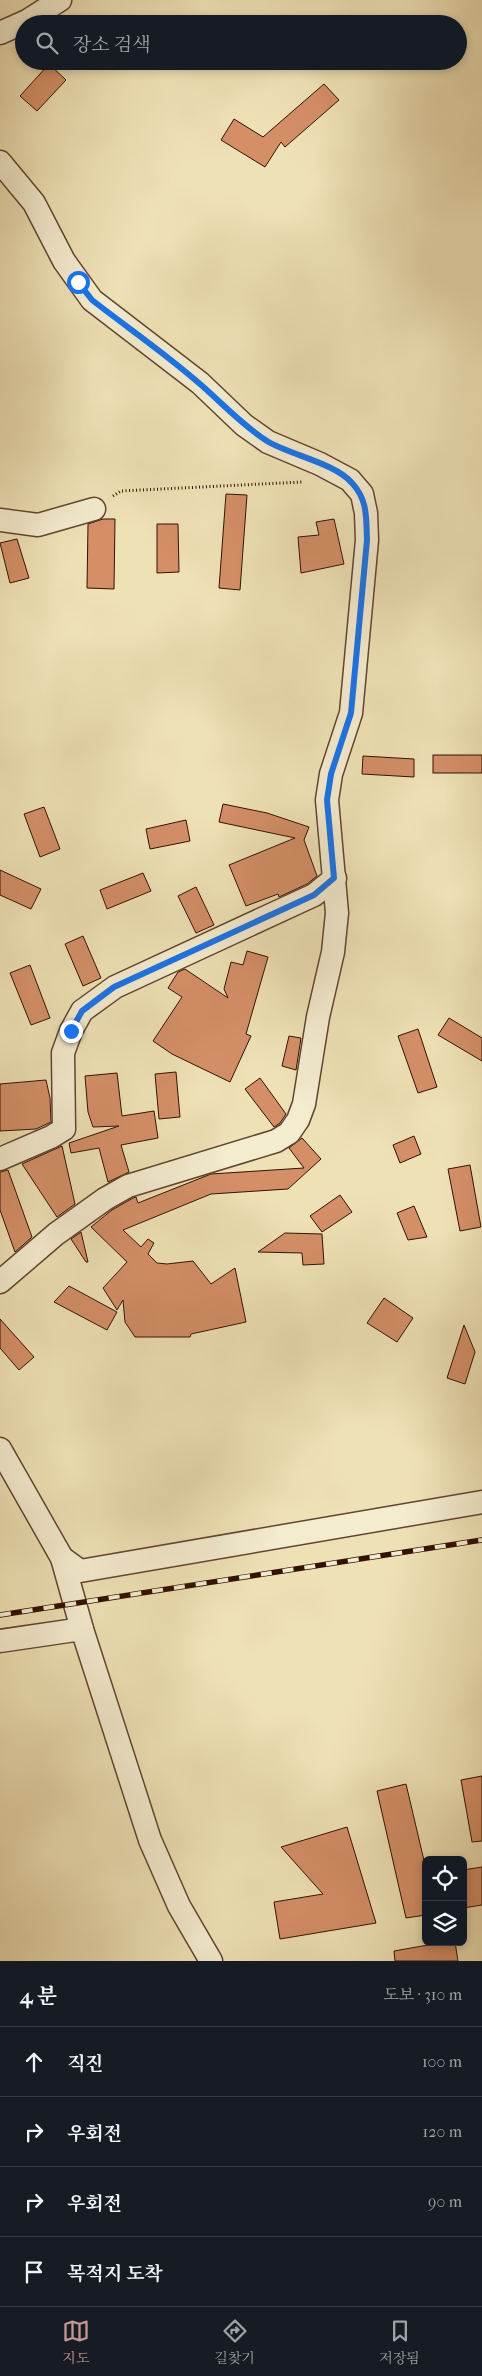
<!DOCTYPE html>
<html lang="ko">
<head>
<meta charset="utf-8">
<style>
	body { margin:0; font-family:"IM FELL French Canon","Noto Serif KR",serif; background:#242831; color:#f1f3f6 }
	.controls { position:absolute; right:15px; bottom:15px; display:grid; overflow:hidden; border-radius:8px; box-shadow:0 2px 8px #0003 }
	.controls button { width:45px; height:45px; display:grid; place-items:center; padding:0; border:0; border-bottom:1px solid #363941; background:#171b24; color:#f1f3f6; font:25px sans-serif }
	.stop { position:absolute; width:15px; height:15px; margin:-11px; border:4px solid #1a73e8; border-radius:50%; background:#fff }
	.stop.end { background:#1a73e8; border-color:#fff; box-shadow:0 1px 5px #0008 }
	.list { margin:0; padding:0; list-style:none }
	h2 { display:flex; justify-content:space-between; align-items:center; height:65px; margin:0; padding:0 20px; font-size:21px }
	h2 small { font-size:16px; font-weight:400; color:#9ea1a6 }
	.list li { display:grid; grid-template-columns:32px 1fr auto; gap:15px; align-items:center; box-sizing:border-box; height:70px; padding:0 20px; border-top:1px solid #363941 }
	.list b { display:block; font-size:19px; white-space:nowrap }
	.list em { font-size:16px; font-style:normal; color:#9ea1a6 }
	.icon { flex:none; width:28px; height:28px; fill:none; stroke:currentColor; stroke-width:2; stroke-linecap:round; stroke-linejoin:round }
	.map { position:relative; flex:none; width:482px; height:1961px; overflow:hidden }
	.search { position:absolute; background:#171b24; box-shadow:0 2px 8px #0003; left:15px; right:15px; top:15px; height:55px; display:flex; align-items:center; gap:12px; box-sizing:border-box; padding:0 18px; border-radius:28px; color:#9ea1a6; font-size:19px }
	.sheet { height:345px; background:#171b24 }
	nav { display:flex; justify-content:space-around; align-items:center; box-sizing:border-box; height:70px; border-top:1px solid #363941; background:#171b24; font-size:14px; color:#9ea1a6 }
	nav a { display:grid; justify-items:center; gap:2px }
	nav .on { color:#c59692 }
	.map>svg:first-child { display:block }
	.building { fill:#d48f67; stroke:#321103 }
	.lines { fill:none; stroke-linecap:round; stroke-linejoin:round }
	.minor-casing { stroke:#614530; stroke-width:25 }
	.path { stroke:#321103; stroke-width:3; stroke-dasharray:1 2.5; stroke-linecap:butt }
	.minor { stroke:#f4eccf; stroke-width:22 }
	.rail-casing { stroke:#321103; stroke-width:5.5 }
	.rail { stroke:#f4eccf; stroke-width:4; stroke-dasharray:11; stroke-linecap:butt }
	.route { stroke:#1a73e8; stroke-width:6 }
</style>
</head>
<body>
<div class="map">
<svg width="482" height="1961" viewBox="0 0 482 1961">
	<rect width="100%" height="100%" fill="#eee1b5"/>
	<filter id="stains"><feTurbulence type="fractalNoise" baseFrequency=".004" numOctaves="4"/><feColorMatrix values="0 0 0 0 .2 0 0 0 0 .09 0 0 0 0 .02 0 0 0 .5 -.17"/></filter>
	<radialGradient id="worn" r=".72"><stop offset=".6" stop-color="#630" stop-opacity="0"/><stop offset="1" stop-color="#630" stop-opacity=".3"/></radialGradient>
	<g class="building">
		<path d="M49 64 66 80 37 111 20 96Z"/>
		<path d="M324 84 339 100 285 147 281 142 265 167 221 140 234 119 263 137Z"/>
		<path d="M226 494 247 495 240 590 219 588Z"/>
		<path d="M103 519H115L114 589 87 588 88 524Z"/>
		<path d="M334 519 344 564 301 573 298 537 319 535 316 522Z"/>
		<path d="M157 524H178L179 572 157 573Z"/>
		<path d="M17 539 29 578 10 583 0 543Z"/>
		<rect x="433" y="755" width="49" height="18"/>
		<path d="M363 756 414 759V777L362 774Z"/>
		<path d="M223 804 267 813 309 827 304 840 317 876 307 884 279 897 278 894 246 906 229 865 295 838 219 822Z"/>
		<path d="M44 807 60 849 40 857 24 814Z"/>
		<path d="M186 820 190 841 150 849 146 829Z"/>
		<path d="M0 870 41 889 31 909 0 895Z"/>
		<path d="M143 873 151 891 107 909 100 890Z"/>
		<path d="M196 887 214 925 196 933 178 896Z"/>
		<path d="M83 936 101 978 83 986 65 944Z"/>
		<path d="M247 951 268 957 246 1034 251 1036 230 1082 172 1054 153 1041 182 997 168 988 178 972 185 969 228 998 224 989 231 962 243 965Z"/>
		<path d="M30 965 50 1018 31 1025 10 973Z"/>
		<path d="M449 1018 482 1038V1061L438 1035Z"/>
		<path d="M418 1029 437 1087 418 1093 398 1036Z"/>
		<path d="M289 1036 301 1038 296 1070 282 1066Z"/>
		<path d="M176 1072 180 1117 159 1119 155 1074Z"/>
		<path d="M117 1073 122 1116 154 1111 158 1138 121 1145 129 1172 108 1182 99 1148 71 1153 69 1143 119 1126 93 1127 88 1112 85 1076Z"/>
		<path d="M260 1078 286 1114 280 1123 274 1127 245 1089Z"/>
		<path d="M46 1080 50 1098 51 1122 36 1129 0 1131V1084Z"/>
		<path d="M414 1136 421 1154 400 1163 393 1145Z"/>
		<path d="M302 1138 321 1159 288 1189 211 1194 123 1230 141 1247 148 1239 154 1243 148 1254 157 1263 167 1264 193 1261 211 1284 235 1268 246 1322 191 1334 190 1337H135L125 1322 123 1300 117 1310 103 1288 127 1262 91 1227 112 1210 133 1198 136 1197 138 1203 211 1174 304 1168 289 1148Z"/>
		<path d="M62 1146 75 1204 57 1217 22 1164Z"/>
		<path d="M470 1165 481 1227 460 1231 448 1169Z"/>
		<path d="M8 1170 32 1237 15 1252 0 1210V1172Z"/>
		<path d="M340 1195 352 1212 322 1232 310 1216Z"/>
		<path d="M414 1206 427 1237 408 1240 397 1213Z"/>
		<path d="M81 1232 88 1262H86L71 1239Z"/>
		<path d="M285 1233 322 1234 324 1264 303 1265 302 1253 258 1252Z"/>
		<path d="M69 1286 117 1312 107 1330 54 1302Z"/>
		<path d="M384 1298 413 1318 397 1342 367 1323Z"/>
		<path d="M0 1319 34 1357 19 1370 0 1348Z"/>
		<path d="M464 1325 475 1352 465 1384 447 1378Z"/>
		<path d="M482 1776V1841L472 1842 461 1780Z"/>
		<path d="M406 1784 426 1869V1915L406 1918 377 1791Z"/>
		<path d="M347 1827 376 1923 280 1939 274 1902 323 1894 281 1847Z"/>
		<path d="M482 1867V1905L463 1908V1870Z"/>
		<path d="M445 1942H455L458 1961H395L394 1951Z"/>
	</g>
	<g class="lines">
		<defs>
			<g id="minor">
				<path d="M0 33 27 21 60 0"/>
				<path d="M0 162 34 203 64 261 92 300 200 383 244 425 268 442 320 464 350 480 362 494 366 513 367 540 351 713 331 774 327 800 337 913 333 952 318 1017 304 1104 298 1120 289 1133 276 1141 128 1186 105 1199 56 1234 0 1282"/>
				<path d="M0 520 38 525 94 509"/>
				<path d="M0 1159 51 1137 64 1129 63 1053 71 1031 82 1011 115 987 314 895 335 878"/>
				<path d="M0 1449 62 1558 82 1629 150 1840 179 1906 211 1961"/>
				<path d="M62 1558 80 1571 482 1502"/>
				<path d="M0 1641 82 1629"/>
			</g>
		</defs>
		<use href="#minor" class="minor-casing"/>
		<path class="path" d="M113 496 121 491 302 482"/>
		<use href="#minor" class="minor"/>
		<defs>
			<path id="rail" d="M0 1615 482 1540"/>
		</defs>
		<use href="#rail" class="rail-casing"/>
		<use href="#rail" class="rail"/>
	</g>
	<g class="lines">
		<path class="route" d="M71 1031 82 1011 114 987 314 895 334 878 327 800 331 774 351 713 367 540C366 518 368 500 352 483 335 463 290 455 267 441 242 425 222 403 200 384 166 354 128 328 92 300L78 282"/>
	</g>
	<rect width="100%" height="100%" filter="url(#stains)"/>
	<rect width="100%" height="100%" fill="url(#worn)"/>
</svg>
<div class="controls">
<button><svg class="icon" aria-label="locate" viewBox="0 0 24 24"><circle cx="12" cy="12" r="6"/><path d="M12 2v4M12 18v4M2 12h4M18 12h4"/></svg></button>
<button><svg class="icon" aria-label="layers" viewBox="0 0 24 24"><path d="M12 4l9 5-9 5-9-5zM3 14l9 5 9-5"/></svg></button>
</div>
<div class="stop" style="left:78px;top:282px"></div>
<div class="stop end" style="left:71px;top:1031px"></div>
<div class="search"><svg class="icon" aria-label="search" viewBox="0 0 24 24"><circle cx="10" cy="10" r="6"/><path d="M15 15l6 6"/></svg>장소 검색</div>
</div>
<section class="sheet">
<h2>4 분<small>도보 · 310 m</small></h2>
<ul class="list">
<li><svg class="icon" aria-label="ahead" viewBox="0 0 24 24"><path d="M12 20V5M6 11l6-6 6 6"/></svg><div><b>직진</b></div><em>100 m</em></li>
<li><svg class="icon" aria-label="right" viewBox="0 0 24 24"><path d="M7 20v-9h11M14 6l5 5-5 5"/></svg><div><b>우회전</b></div><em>120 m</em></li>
<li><svg class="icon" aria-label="right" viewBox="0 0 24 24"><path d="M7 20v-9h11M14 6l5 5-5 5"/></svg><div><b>우회전</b></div><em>90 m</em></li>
<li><svg class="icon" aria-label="arrive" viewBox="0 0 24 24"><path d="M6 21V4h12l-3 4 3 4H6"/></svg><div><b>목적지 도착</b></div></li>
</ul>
</section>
<nav>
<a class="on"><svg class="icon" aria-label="map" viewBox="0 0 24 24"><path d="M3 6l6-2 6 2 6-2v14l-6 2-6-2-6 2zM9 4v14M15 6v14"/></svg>지도</a>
<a><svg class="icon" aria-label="directions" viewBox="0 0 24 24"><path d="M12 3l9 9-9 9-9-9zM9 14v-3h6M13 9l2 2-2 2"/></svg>길찾기</a>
<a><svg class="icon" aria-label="saved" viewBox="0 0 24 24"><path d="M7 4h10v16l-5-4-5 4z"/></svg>저장됨</a>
</nav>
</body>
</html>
